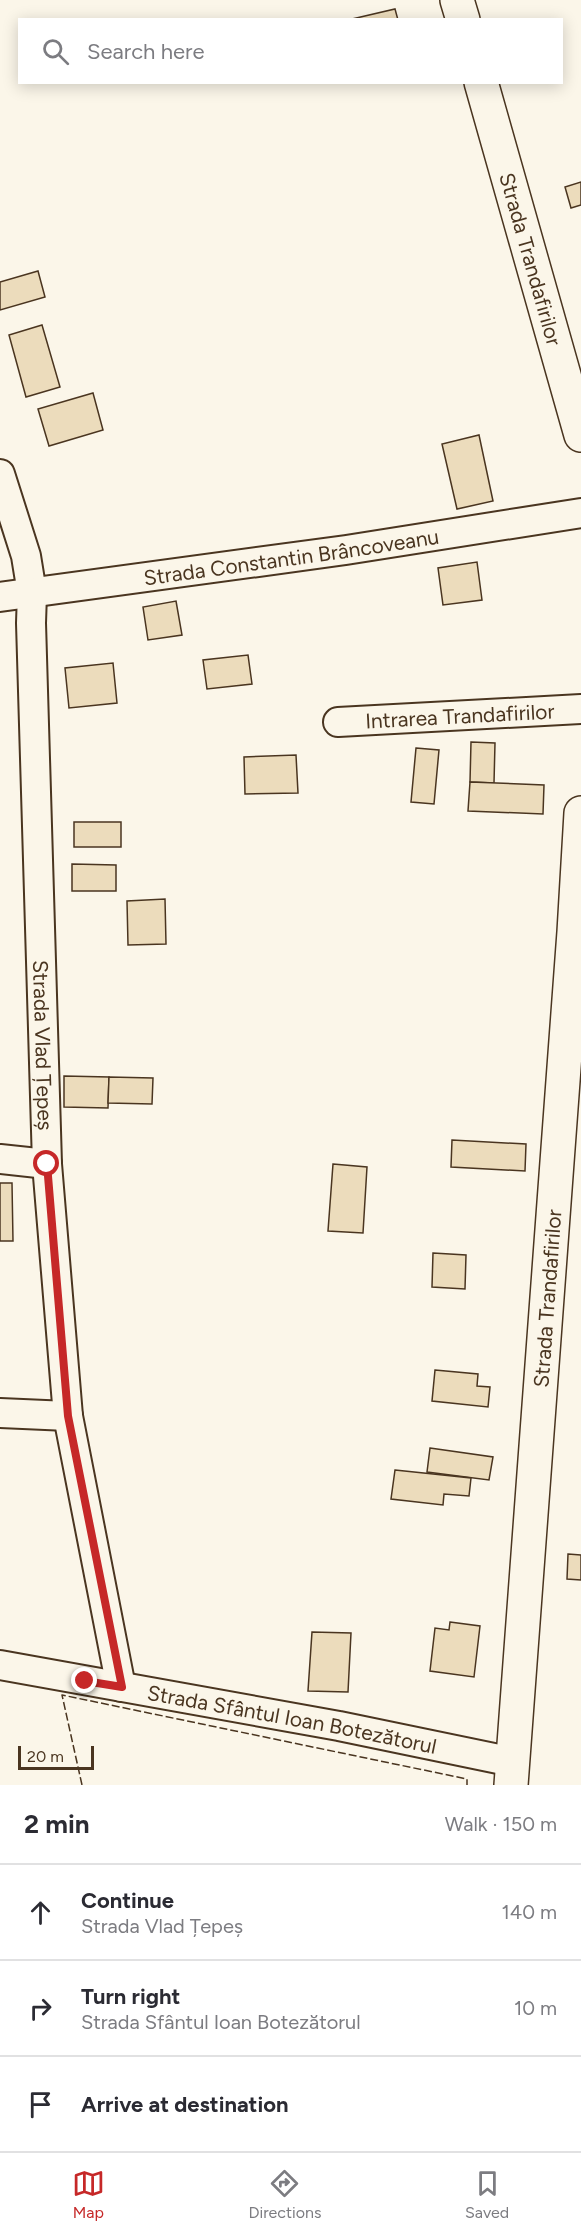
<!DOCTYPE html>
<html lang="en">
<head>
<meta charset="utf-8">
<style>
	body { margin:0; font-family:Figtree,sans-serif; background:#f7f7f7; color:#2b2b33 }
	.scale { position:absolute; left:18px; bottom:15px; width:76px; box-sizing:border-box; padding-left:6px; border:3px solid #4a3520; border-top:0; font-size:16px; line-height:21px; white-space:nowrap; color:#4a3520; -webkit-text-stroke:4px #fbf6e9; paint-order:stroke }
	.stop { position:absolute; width:18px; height:18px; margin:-14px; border:4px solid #c62828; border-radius:50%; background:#fff }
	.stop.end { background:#c62828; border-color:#fff; box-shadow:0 2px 6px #0008 }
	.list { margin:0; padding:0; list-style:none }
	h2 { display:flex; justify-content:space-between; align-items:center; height:78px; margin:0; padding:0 24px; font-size:26px }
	h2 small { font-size:20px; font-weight:400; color:#7c7c81 }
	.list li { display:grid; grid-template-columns:39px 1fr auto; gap:18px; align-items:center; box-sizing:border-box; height:96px; padding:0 24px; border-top:2px solid #e1e1e2 }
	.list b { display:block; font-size:22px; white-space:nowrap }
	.list p { margin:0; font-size:20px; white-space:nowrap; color:#7c7c81 }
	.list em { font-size:20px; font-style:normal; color:#7c7c81 }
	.icon { flex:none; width:33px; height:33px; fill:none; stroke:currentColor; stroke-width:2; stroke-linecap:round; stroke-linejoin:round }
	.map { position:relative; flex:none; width:581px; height:1785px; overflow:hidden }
	.search { position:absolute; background:#fff; box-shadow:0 3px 15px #0003; left:18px; right:18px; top:18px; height:66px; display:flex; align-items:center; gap:15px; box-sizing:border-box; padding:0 21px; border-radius:0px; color:#7c7c81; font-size:22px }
	.sheet { height:366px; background:#fff }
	nav { display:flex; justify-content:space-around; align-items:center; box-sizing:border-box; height:84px; border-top:2px solid #e1e1e2; background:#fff; font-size:16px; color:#7c7c81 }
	nav a { display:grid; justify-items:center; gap:3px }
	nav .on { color:#c62828 }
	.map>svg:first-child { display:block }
	.building { fill:#ecdcbc; stroke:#4a3520; stroke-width:1.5 }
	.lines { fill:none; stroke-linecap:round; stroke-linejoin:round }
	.minor-casing { stroke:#4a3520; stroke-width:32 }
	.major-casing { stroke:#4a3520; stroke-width:36 }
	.minor { stroke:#fbf6e9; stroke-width:28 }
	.major { stroke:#fbf6e9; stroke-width:33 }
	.fence { stroke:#4a3520; stroke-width:1.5; stroke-dasharray:8 3; stroke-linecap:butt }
	.route { stroke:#c62828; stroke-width:8 }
	.labels { text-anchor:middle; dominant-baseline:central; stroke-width:4.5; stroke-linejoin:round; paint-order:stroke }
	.street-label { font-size:21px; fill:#4a3520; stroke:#fbf6e9 }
</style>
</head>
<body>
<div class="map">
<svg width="581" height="1785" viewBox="0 0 581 1785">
	<rect width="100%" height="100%" fill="#fbf6e9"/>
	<g class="building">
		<path d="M395 9 398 20 352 19Z"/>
		<path d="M581 182V205L571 208 565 187Z"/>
		<path d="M38 271 45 297 0 310V282Z"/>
		<path d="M42 325 60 387 26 397 9 335Z"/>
		<path d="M93 393 103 430 49 446 38 409Z"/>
		<path d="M479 435 493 501 457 509 442 444Z"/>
		<path d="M477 562 482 600 443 605 438 568Z"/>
		<path d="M176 601 182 635 148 640 143 607Z"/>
		<path d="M248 655 252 684 207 689 203 660Z"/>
		<path d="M113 663 117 703 69 708 65 668Z"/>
		<path d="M471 742 495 743 494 783 470 782Z"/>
		<path d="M416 748 439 750 434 804 411 802Z"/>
		<path d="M296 755 298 793 245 794 244 757Z"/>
		<path d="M470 782 544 785 543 814 468 811Z"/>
		<rect x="74" y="822" width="47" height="25"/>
		<path d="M72 864 116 865V891H72Z"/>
		<path d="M165 899 166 944 128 945 127 901Z"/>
		<path d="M64 1076 109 1077 108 1108 64 1107Z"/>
		<path d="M109 1077 153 1078 152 1104 108 1103Z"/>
		<path d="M452 1140 526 1144 525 1171 451 1167Z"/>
		<path d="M333 1164 367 1167 363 1233 328 1231Z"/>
		<path d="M0 1183H12L13 1241H0Z"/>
		<path d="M433 1253 466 1255 465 1289 432 1287Z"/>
		<path d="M435 1370 478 1374 477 1386 490 1387 488 1407 432 1401Z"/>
		<path d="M430 1448 493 1457 489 1480 427 1472Z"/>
		<path d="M395 1470 471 1478 469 1496 444 1494 443 1505 391 1499Z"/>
		<path d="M568 1554 581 1555V1580L567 1579Z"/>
		<path d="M450 1622 480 1626 474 1677 430 1671 435 1628 449 1630Z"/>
		<path d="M312 1632 351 1633 348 1692 308 1691Z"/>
	</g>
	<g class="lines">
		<defs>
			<g id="minor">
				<path id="s1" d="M0 474 26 556 32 593 31 623 47 1164 68 1416 121 1687"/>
				<path id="s2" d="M0 597 346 550 581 513"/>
				<path id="s3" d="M338 722 581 709"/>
				<path d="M0 1159 47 1164"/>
				<path d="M0 1413 68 1416"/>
				<path id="s4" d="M0 1665 339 1726 513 1762"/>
			</g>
			<g id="major">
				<path d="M457 0 463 20"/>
				<path id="s5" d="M481 82 581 435"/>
				<path id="s6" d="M511 1785 574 932 581 813"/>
			</g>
		</defs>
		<use href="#minor" class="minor-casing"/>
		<use href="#major" class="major-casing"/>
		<use href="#minor" class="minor"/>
		<use href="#major" class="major"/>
		<path class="fence" d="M82 1785 62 1695 467 1779V1785"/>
	</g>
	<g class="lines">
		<path class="route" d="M47 1164 68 1416 122 1687 85 1681"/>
	</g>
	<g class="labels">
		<g class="street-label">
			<text stroke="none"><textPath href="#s5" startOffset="184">Strada Trandafirilor</textPath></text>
			<text stroke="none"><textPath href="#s2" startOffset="294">Strada Constantin Brâncoveanu</textPath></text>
			<text stroke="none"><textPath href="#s3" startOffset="122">Intrarea Trandafirilor</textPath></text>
			<text stroke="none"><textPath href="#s1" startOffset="576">Strada Vlad Țepeș</textPath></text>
			<text stroke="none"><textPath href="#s6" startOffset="488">Strada Trandafirilor</textPath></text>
			<text stroke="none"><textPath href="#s4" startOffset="297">Strada Sfântul Ioan Botezătorul</textPath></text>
		</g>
	</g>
</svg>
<div class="scale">20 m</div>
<div class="stop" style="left:47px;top:1164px"></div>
<div class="stop end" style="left:85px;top:1681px"></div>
<div class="search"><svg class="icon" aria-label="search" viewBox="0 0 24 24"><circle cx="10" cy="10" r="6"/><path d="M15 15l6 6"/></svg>Search here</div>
</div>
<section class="sheet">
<h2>2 min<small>Walk · 150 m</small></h2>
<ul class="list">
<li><svg class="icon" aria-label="ahead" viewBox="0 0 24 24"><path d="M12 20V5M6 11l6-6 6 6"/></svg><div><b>Continue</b><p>Strada Vlad Țepeș</p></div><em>140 m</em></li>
<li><svg class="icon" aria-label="right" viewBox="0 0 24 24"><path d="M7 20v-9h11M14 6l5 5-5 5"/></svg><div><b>Turn right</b><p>Strada Sfântul Ioan Botezătorul</p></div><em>10 m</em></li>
<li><svg class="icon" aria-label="arrive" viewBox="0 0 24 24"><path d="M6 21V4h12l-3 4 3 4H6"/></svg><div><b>Arrive at destination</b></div></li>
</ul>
</section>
<nav>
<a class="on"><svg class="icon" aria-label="map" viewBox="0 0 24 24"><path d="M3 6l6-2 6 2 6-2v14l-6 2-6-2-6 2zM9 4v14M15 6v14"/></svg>Map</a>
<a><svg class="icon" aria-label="directions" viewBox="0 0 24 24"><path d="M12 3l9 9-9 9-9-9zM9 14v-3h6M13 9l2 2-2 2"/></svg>Directions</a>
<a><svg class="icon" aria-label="saved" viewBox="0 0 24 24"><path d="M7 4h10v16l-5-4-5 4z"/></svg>Saved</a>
</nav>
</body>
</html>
